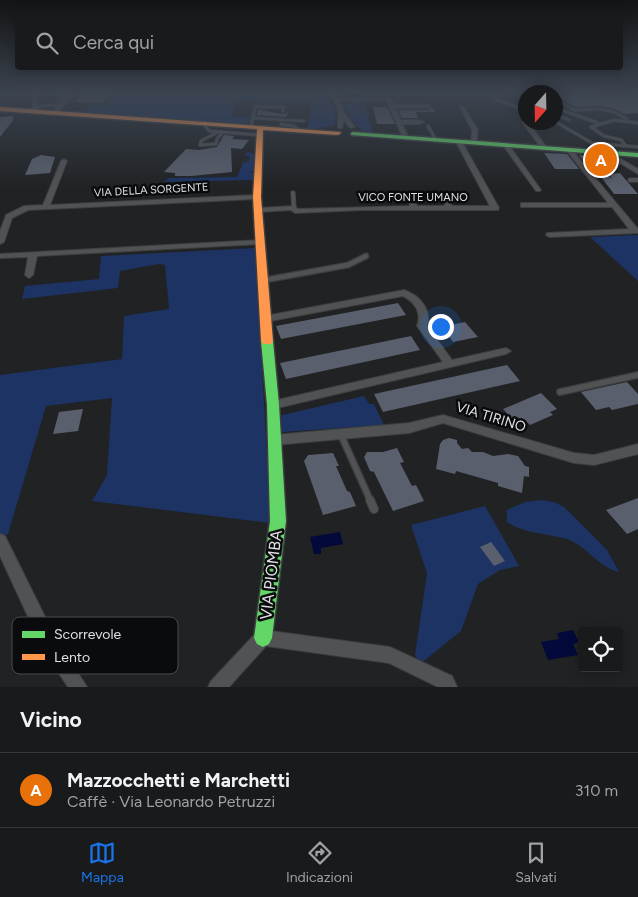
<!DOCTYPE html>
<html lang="it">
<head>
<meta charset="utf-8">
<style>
	body { margin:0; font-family:Figtree,sans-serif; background:#252728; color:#f1f3f6 }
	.controls { position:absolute; right:15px; bottom:15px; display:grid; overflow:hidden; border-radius:5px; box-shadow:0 2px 12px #0003 }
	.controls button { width:45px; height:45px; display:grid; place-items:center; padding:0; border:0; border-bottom:1px solid #36383a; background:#181a1b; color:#f1f3f6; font:25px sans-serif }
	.compass { position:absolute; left:518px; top:85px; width:45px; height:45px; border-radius:50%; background:#181a1b; box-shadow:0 2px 12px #0003; rotate:200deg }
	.you { position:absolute; left:440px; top:326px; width:18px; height:18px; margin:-12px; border:4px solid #fff; border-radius:50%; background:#1a73e8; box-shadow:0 0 0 8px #1a73e833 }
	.badge { display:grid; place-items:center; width:32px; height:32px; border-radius:50%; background:#1a73e8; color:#fff; font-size:16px; font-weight:700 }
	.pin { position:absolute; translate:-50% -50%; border:2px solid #fff; box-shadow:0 1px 5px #0006 }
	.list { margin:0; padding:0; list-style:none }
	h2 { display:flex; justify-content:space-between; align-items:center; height:65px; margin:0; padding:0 20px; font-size:21px }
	h2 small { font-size:16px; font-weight:400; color:#9fa1a3 }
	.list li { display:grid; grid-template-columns:32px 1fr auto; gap:15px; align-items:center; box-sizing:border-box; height:75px; padding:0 20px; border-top:1px solid #36383a }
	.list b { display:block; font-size:19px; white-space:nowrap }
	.list p { margin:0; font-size:16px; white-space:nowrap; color:#9fa1a3 }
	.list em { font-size:16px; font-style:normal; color:#9fa1a3 }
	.icon { flex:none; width:28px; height:28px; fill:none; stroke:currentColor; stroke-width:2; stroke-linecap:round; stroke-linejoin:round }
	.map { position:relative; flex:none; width:638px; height:687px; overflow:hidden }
	.search { position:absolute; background:#181a1b; box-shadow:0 2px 12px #0003; left:15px; right:15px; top:15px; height:55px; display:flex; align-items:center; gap:12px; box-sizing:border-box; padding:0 18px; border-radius:5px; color:#9fa1a3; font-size:19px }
	.sheet { height:140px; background:#181a1b }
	nav { display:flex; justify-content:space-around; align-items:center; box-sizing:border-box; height:70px; border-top:1px solid #36383a; background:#181a1b; font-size:14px; color:#9fa1a3 }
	nav a { display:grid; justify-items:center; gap:2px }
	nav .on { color:#1a73e8 }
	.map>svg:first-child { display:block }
	.green { fill:#1d3363 }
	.water { fill:#03093a }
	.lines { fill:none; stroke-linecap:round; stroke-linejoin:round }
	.stream { stroke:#03093a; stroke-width:2 }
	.building { fill:#595f6c }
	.lane-far4-casing { stroke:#3d3e40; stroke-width:4 }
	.lane-far3-casing { stroke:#3d3e40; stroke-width:5.5 }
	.lane-far2-casing { stroke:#3d3e40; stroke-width:7 }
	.lane-far1-casing { stroke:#3d3e40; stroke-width:8 }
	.lane-casing { stroke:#3d3e40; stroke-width:10 }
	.street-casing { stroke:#3d3e40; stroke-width:2 }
	.fast-casing { stroke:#3d3e40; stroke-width:3 }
	.slow-casing { stroke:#3d3e40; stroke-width:3 }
	.lane-far4 { stroke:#515254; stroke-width:2.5 }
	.lane-far3 { stroke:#515254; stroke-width:4 }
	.lane-far2 { stroke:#515254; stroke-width:4.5 }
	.lane-far1 { stroke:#515254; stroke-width:5.5 }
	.lane { stroke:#515254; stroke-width:8 }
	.street { fill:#515254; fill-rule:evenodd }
	.fast { fill:#63d668; fill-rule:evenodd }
	.slow { fill:#ff974d; fill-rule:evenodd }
	.labels { text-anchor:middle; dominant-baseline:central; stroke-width:5; stroke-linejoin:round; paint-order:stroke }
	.far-street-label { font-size:11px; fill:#e0e1e4; stroke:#0a0b0d }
	.street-label { font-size:14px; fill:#e0e1e4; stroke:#0a0b0d }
	.near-street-label { font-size:16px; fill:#e0e1e4; stroke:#0a0b0d }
	.key { fill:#0a0b0d; stroke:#4a4b4e; stroke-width:1 }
	.key-label { font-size:14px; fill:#e0e1e4 }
</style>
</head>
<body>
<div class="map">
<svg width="638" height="687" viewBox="0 0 638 687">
	<rect width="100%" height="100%" fill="#202224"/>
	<g class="green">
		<path d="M122 93H323C334 101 337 111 335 125L333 126 307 130 312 103 237 99 231 117H252L250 125 82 113 92 105 102 106Z"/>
		<path d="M352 101H363L374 135C357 131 351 120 344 105Z"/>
		<path d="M247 152 255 154 254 171 249 173H254L253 180 164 182 169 178 237 177 243 163 249 161 250 156H245Z"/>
		<path d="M638 235V281L590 237Z"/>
		<path d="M255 248 271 523 92 501 107 475 112 398 46 406 8 534 3 537 0 534V375L122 359 124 316 169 309 165 265 159 264 120 271 118 288 22 299 25 286 99 279 101 256Z"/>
		<path d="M364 396 369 404H374L384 425 282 432 278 416Z"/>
		<path d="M541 500 554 502 564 507 607 550 619 572C599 568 587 546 567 539 547 533 525 534 507 522V510L525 502Z"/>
		<path d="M485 506 519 566 500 570 478 584 461 631 420 664 415 655 427 573 411 525Z"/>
	</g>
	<g class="water">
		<path d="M340 532 343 544 321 548V554H314L310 537Z"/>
		<path d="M573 630 579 642 573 644 578 655 548 660 541 642 559 639 557 633Z"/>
	</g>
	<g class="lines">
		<path class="stream" d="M339 93 361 96"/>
	</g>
	<g class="building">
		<path d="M84 93H113L102 103 76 102Z"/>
		<path d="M556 93H591L600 97 638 95V113L625 114 615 109 599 106 576 107 556 95Z"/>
		<path d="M373 107H387L395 124H377Z"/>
		<path d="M432 107 435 112H416L418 118H402L398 110H428Z"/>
		<path d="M258 110 283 114 289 112 286 117 257 115Z"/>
		<path d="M14 116 12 119H14L0 137V117Z"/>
		<path d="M224 135 234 136 232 139 249 140 242 149 231 148 232 172 191 176H175V173L164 172 186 149 199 150 217 147Z"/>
		<path d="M544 153 567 154 579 169H555Z"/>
		<path d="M41 155 55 157 50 173 25 175 32 159Z"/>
		<path d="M579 155 586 156 612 179 609 174 620 173 638 194H614L595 169H590Z"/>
		<path d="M398 303 406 315 281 339 276 326Z"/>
		<path d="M465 322 478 337 453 342 442 327Z"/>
		<path d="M411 336 420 350 286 379 280 363Z"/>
		<path d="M507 365 520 381 383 412 374 394Z"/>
		<path d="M627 382 638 394V404L612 410 609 407 596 410 581 392Z"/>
		<path d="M541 393 557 409 550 412 553 415 530 425 527 422 518 425 503 409Z"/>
		<path d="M83 409 78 431 53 434 59 412Z"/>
		<path d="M449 438 457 440V443L462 449 468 448 472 452H483L493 456 508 454 518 456 525 466 529 467V477L524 476 522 493 498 486V483L456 471 455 474 436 469 440 444 443 440Z"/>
		<path d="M397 448 404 462 400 463 412 486 416 485 424 501 393 511 374 472 370 471 364 457 367 452H383Z"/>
		<path d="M333 453 339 466H336L347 491 350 492 356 506 323 515 304 461 308 455Z"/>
		<path d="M638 498V529L627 534 606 510Z"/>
		<path d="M491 542 505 561 494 566 480 547Z"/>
	</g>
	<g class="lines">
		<defs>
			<g id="lane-far4">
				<path d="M492 93 495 99 526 110"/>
				<path d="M556 103 560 102 574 110 599 109 614 112 627 119"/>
				<path d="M36 107 62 104"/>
				<path d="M556 108 598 123"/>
				<path d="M556 115 569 120"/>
				<path d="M253 118 304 121"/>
				<path d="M556 122 592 143 638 147"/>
				<path d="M207 124 205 126 209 131 259 135"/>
				<path d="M281 124 294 126 297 129 296 131"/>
				<path d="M428 126 436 140"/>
				<path d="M251 127 255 107H284L283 111"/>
				<path d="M218 132 201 141 200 145 216 144 217 139 223 132"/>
				<path d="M626 146 621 140 604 136 591 127 614 120 638 123"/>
			</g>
			<g id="lane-far3">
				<path d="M630 180H638"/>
				<path d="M293 193 294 208"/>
			</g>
			<path id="lane-far2" d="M265 280 348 265 366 256"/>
			<g id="lane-far1">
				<path d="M560 392 638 375"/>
				<path d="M341 435 371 502"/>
			</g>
			<path id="lane" d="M370 500 374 509"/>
			<g id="street">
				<path d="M32 93H36L39 108 33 113 30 111 33 108Z"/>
				<path d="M61 93H65L64 101 72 93H77L55 114H51V112L59 105Z"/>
				<path d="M328 93H333L338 99 386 98 391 99 394 104H428L431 106 428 108H395L401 120H421L424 122 421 124H402L409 138 406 140 403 138 386 100 340 101 344 112 355 127 350 128 344 120 342 128H338C338 111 340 107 328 93Z"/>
				<path d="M459 106H463L478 130 476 144 471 143 472 130Z"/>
				<path d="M523 121 528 122 547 148 546 149H542L522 122Z"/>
				<path d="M459 140 462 142 499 208 498 210H362L295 213 291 210 258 212 254 210 258 208 294 206 298 209 410 206 407 196 410 194 413 196 417 206H445L442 196 445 194 448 196 452 206H490L456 142Z"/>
				<path d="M504 144H508L541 190 540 191H536L503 145Z"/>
				<path d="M567 149H571L638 229V233L550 237 546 235 547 233 629 229 612 207H521V203H608L567 151Z"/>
				<path d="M607 151 638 169V174L605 154 604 153Z"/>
				<path d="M64 159 67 161 50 205 257 195 260 197 257 199 28 210 12 218 4 242 0 244V231L6 215 24 206 43 205 61 161Z"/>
				<path d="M260 240H263V244L37 256 33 275 29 278 25 275 28 257 0 258V254Z"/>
				<path d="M404 290C419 295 432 309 427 326L452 360 506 348 511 351 506 354 273 409 269 408 267 405 269 402 273 401 443 362 417 326C422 313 415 302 403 296L265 322 260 319 265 316Z"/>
				<path d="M443 415 574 453 594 455 638 444V454L594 465 574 463 443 423 409 433 274 445 270 443 268 440 270 437 274 435 409 423Z"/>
				<path d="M0 534 5 536 56 639 87 687H68L44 651 0 556Z"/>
				<path d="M263 630 390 647 452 676 457 687H438L389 663 266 646 229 687H208L211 681 257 632Z"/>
			</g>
			<g id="fast">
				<path d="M353 132 638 153V157L351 135V133Z"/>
				<path d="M267 337 273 341 279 405 286 521 272 638 269 644 263 647 257 644 254 638 270 521 267 405 261 341Z"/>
			</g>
			<path id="slow" d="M0 107 340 132 341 133 338 135 263 130 261 197 273 341 271 344H263L261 341 253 197 257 129 0 111Z"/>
		</defs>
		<use href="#lane-far4" class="lane-far4-casing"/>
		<use href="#lane-far3" class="lane-far3-casing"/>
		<use href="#lane-far2" class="lane-far2-casing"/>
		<use href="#lane-far1" class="lane-far1-casing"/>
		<use href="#lane" class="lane-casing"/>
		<use href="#street" class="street-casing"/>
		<use href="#fast" class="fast-casing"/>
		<use href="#slow" class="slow-casing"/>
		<use href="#lane-far4" class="lane-far4"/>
		<use href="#lane-far3" class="lane-far3"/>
		<use href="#lane-far2" class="lane-far2"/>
		<use href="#lane-far1" class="lane-far1"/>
		<use href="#lane" class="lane"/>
		<use href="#street" class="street"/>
		<use href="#fast" class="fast"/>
		<use href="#slow" class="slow"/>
	</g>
	<linearGradient id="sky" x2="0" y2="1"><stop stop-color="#121314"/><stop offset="0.49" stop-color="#3c4450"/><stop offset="1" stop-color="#3c4450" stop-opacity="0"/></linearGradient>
	<rect width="638" height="189" fill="url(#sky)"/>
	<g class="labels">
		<g class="far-street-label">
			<text transform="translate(151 190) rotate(-3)">VIA DELLA SORGENTE</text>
			<text x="413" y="197">VICO FONTE UMANO</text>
		</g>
		<g class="street-label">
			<text transform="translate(491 417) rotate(17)">VIA TIRINO</text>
		</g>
		<g class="near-street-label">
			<text transform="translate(271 575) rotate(-83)">VIA PIOMBA</text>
		</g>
	</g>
	<rect x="12" y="617" width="166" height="57" rx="8" class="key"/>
	<rect x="22" y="631" width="23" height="7" fill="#63d668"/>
	<rect x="22" y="654" width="23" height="6" fill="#ff974d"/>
	<g class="key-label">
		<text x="54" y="639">Scorrevole</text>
		<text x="54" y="662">Lento</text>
	</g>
</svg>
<div class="controls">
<button><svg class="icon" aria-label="locate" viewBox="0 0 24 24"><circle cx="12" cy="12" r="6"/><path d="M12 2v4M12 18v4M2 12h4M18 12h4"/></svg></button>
</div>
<svg class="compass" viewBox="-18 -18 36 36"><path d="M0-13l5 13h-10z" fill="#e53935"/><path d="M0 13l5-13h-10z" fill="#9fa1a3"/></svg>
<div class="you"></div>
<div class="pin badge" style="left:601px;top:160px;background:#e8710a">A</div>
<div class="search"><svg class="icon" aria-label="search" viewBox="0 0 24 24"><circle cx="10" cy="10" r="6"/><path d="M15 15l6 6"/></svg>Cerca qui</div>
</div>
<section class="sheet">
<h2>Vicino<small></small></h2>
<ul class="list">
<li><span class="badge" style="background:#e8710a">A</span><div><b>Mazzocchetti e Marchetti</b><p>Caffè · Via Leonardo Petruzzi</p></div><em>310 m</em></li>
</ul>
</section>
<nav>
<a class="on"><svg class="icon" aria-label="map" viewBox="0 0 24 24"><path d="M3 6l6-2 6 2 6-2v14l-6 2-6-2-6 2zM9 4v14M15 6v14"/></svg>Mappa</a>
<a><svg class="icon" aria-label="directions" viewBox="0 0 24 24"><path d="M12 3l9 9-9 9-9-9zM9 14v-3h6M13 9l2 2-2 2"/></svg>Indicazioni</a>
<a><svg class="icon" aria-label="saved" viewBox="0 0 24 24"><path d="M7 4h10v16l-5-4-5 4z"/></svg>Salvati</a>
</nav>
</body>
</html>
